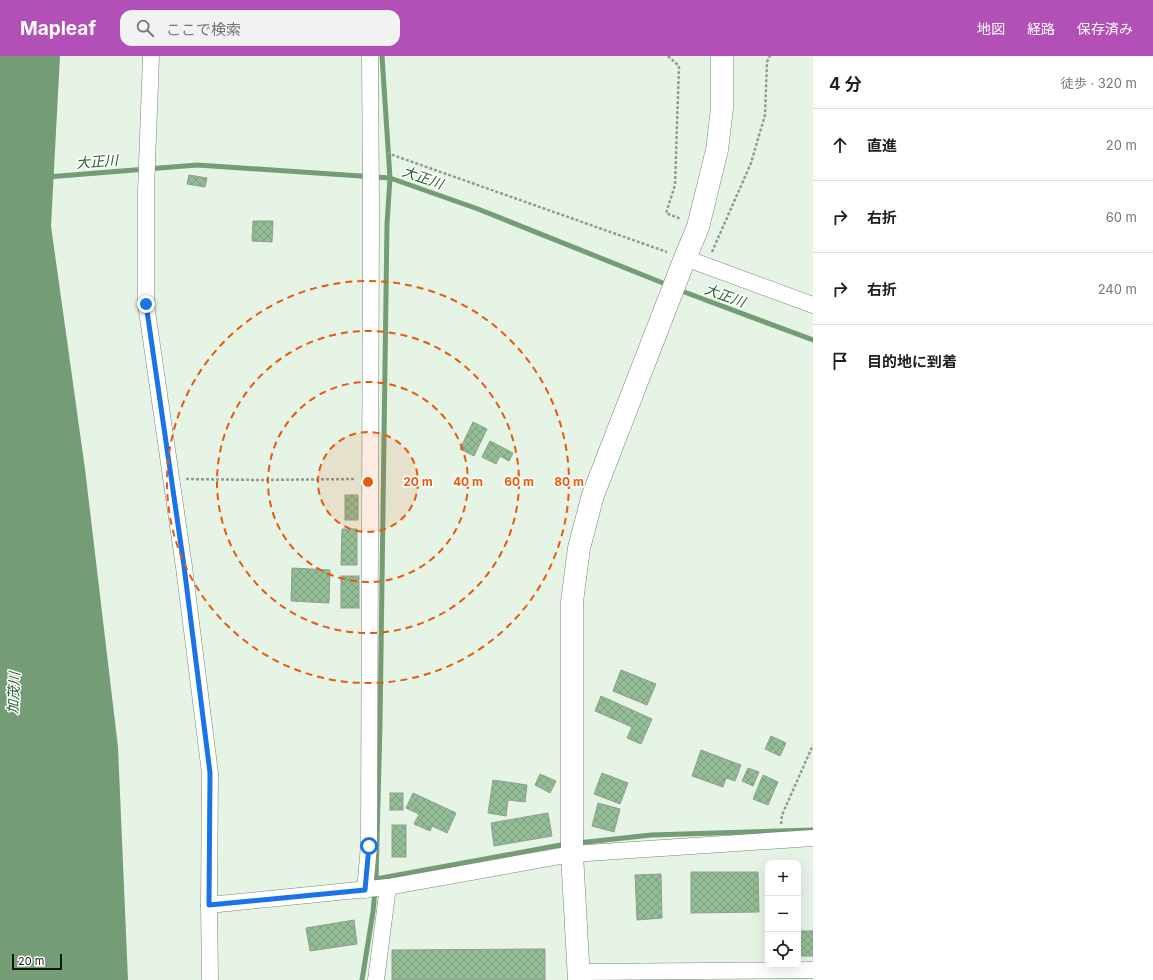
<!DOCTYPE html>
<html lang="ja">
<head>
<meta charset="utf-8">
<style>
	body { margin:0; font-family:Inter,"Noto Sans JP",sans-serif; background:#f2f2f2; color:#202124 }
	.controls { position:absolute; right:12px; bottom:12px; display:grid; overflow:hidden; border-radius:8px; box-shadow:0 4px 16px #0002 }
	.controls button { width:36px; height:36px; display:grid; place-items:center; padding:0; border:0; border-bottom:1px solid #e0e0e0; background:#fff; color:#202124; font:20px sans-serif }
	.scale { position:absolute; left:12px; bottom:10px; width:50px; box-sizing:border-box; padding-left:4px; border:2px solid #131713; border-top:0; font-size:11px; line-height:14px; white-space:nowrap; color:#131713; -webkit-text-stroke:3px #fff; paint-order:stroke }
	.stop { position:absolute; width:12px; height:12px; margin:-9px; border:3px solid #1a73e8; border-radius:50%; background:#fff }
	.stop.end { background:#1a73e8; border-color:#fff; box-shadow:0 1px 4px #0008 }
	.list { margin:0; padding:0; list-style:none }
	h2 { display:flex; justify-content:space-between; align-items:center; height:52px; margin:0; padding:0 16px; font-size:17px }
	h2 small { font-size:13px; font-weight:400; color:#757577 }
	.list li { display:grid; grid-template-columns:26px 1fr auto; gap:12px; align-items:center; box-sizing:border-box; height:72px; padding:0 16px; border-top:1px solid #e0e0e0 }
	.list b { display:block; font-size:15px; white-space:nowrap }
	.list em { font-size:13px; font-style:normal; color:#757577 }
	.icon { flex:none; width:22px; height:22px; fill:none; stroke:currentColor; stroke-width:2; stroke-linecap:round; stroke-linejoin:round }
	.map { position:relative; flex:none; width:813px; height:924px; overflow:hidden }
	header { display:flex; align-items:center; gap:24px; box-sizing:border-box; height:56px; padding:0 20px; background:#b250b7; color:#fff }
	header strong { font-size:19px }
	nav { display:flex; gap:22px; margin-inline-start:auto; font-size:14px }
	.search { width:280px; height:36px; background:#f2f2f2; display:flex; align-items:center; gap:10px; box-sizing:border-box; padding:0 14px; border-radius:12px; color:#757577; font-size:15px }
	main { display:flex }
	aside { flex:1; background:#fff }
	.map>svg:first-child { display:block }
	.water { fill:#749d75 }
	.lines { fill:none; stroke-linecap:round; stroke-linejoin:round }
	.stream { stroke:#749d75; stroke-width:5 }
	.building { fill:url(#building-cross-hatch); stroke:#919d91 }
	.street-casing { stroke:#798579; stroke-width:17 }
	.secondary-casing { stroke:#798579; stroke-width:23 }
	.path { stroke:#929c92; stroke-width:2.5; stroke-dasharray:3 2; stroke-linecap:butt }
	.street { stroke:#fff; stroke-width:16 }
	.secondary { stroke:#fff; stroke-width:22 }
	.route { stroke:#1a73e8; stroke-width:5 }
	.ring { fill:none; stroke:#e8590c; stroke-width:2; stroke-dasharray:7 5 }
	.labels { text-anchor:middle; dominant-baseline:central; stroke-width:3; stroke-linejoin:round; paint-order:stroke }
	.water-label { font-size:14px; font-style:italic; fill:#245f2a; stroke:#fff }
	.centre { fill:#e8590c; stroke:#fff; stroke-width:2 }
	.ring-label { font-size:12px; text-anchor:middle; font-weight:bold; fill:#e8590c; stroke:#fff; stroke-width:3; stroke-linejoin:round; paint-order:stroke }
</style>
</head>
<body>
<header>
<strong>Mapleaf</strong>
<div class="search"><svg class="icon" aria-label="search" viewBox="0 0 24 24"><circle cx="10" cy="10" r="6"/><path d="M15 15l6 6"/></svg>ここで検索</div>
<nav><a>地図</a><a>経路</a><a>保存済み</a></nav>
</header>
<main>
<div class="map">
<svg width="813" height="924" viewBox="0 0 813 924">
	<defs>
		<pattern id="building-cross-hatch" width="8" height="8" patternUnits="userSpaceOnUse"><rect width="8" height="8" fill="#92bc93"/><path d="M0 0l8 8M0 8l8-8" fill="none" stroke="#7da17e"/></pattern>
	</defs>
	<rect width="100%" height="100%" fill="#e6f4e6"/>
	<path class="water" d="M0 0H60L51 170 85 413 118 691 128 924H0Z"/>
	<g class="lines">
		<g class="stream">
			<path d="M47 121 197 109 390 122 478 153 668 229"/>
			<path d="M679 234 813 284"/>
			<path d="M578 787 651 779 813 774"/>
			<path d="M376 823 566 788"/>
			<path d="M362 924 373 856 376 823 380 669 387 168 390 122 382 0"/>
		</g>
	</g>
	<g class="building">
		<path d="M189 119 207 122 205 131 187 128Z"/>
		<path d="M253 165H273L272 186 252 185Z"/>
		<path d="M473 366 487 373 474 400 460 393Z"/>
		<path d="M490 385 513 397 509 405 500 400 496 408 482 401Z"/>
		<rect x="345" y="439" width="13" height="25"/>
		<path d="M342 473H357V509H341Z"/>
		<path d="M292 512 330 514 329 547 291 545Z"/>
		<rect x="341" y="520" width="18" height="32"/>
		<path d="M621 614 656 628 647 649 613 635Z"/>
		<path d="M601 640 652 663 641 688 627 682 632 671 595 655Z"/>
		<path d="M771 680 786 687 780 700 765 693Z"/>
		<path d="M701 694 741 709 735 725 726 722 723 731 692 720Z"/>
		<path d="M748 712 759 716 753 730 742 725Z"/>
		<path d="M602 717 628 727 620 748 594 738Z"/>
		<path d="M540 718 556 725 550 737 535 729Z"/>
		<path d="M763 719 778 726 768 749 753 743Z"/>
		<path d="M493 724 527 729 525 746 508 744 506 760 488 757Z"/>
		<rect x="390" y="737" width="13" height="17"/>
		<path d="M413 737 456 757 447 777 432 770 430 775 414 768 419 758 406 752Z"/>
		<path d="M598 747 620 753 614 776 592 770Z"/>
		<path d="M548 757 552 780 494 790 491 767Z"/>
		<rect x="392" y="769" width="14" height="32"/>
		<path d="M691 816H758L759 856 691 857Z"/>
		<path d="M661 818 662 862 637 864 635 819Z"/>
		<path d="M354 864 357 888 310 895 306 872Z"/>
		<rect x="798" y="875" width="15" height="25"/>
		<path d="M545 893V924H392V894Z"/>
	</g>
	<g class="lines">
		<defs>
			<g id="street">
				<path d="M151 0 146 135V248L184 511 210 717 209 849 210 924"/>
				<path d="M685 202 813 249"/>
				<path d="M365 834 369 790 371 152 370 0"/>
				<path d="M209 849 388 831 572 798 813 782"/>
				<path d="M579 916 813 914"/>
				<path d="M376 924 388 831"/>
			</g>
			<path id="secondary" d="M579 924 572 798V546L579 492 593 439 685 202 698 171 717 94 722 52V0"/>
		</defs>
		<use href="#street" class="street-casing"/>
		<use href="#secondary" class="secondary-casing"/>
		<g class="path">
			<path d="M668 0 679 10 675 129 666 157 681 163"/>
			<path d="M387 97 667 196"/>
			<path d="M712 196 751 107 765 59 767 6 770 0"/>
			<path d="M186 423 260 424 355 423"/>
			<path d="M781 768 782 759 813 689"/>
		</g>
		<use href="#street" class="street"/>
		<use href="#secondary" class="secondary"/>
	</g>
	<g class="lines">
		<path class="route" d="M146 248 184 510 210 717 209 849 365 834 369 790"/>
	</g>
	<circle cx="368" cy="426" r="50" fill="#e8590c" fill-opacity=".12"/>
	<g class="ring">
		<circle cx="368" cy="426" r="50"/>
		<circle cx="368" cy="426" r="100"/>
		<circle cx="368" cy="426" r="151"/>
		<circle cx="368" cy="426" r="201"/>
	</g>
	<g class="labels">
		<g class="water-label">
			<text transform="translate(97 105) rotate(-4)">大正川</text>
			<text transform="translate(423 121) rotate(19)">大正川</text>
			<text transform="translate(725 239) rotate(20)">大正川</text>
			<text transform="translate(13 637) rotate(-87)">加茂川</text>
		</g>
	</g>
	<circle cx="368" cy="426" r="6" class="centre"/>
	<g class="ring-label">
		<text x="418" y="430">20 m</text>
		<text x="468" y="430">40 m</text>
		<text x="519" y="430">60 m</text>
		<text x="569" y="430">80 m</text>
	</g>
</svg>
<div class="controls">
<button>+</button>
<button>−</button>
<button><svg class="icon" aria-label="locate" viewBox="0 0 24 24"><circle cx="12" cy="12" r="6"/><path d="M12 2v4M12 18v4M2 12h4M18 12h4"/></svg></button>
</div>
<div class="scale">20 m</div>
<div class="stop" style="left:369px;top:790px"></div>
<div class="stop end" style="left:146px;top:248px"></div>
</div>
<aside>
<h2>4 分<small>徒歩 · 320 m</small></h2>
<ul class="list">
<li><svg class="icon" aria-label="ahead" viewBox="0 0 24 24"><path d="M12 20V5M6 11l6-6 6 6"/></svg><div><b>直進</b></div><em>20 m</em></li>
<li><svg class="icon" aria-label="right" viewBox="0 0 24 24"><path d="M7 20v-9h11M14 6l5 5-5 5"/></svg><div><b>右折</b></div><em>60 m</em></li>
<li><svg class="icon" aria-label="right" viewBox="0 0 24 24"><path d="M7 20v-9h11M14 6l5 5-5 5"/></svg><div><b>右折</b></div><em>240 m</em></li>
<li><svg class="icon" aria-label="arrive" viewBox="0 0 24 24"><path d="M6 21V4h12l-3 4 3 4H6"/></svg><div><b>目的地に到着</b></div></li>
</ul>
</aside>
</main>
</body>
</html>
